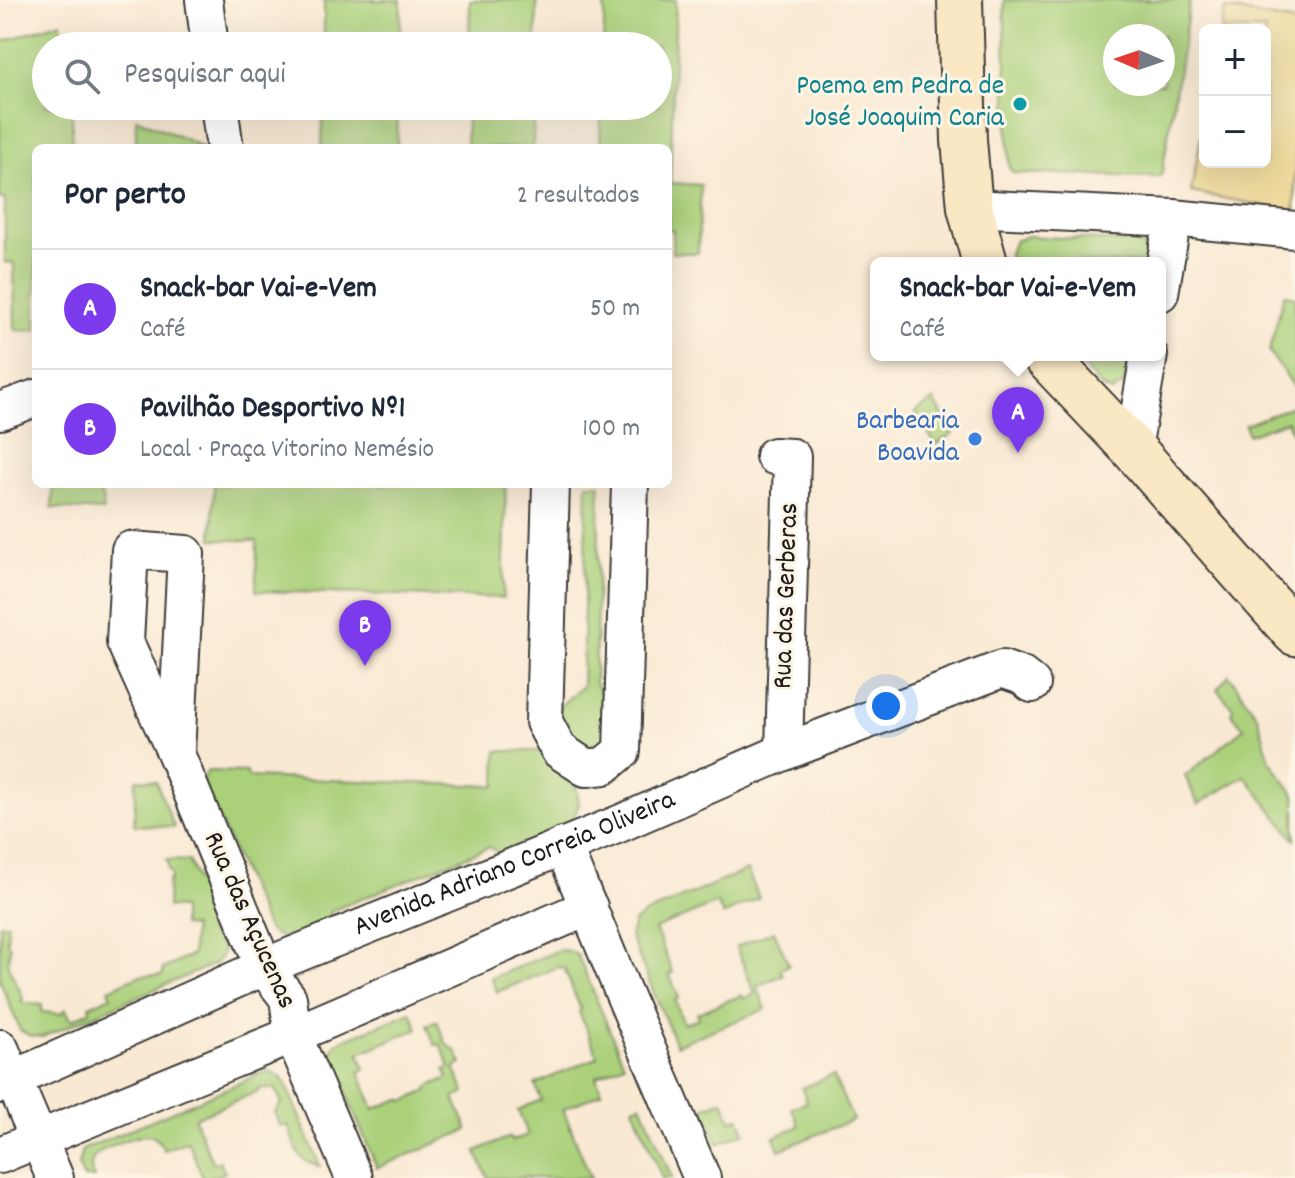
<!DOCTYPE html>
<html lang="pt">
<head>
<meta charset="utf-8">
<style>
	body { margin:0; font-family:Dekko,sans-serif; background:#f2f2f3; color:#1f2937 }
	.controls { position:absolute; right:24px; top:24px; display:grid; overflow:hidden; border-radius:12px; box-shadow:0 8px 32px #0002 }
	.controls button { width:72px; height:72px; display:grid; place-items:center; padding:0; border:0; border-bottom:2px solid #e0e1e3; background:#fff; color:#1f2937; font:40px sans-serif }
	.compass { position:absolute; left:1103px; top:24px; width:72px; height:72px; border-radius:50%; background:#fff; box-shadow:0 8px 32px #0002; rotate:272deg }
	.you { position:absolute; left:886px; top:706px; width:28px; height:28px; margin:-20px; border:6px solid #fff; border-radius:50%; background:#1a73e8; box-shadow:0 0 0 12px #1a73e833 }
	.badge { display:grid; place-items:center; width:52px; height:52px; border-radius:50%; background:#7c3aed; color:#fff; font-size:26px; font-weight:700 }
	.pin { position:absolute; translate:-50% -66px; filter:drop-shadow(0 2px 4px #0008) }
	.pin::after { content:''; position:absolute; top:42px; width:28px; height:24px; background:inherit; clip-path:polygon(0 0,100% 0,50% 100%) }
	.popup { position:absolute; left:870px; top:257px; width:296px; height:104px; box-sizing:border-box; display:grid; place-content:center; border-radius:12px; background:#fff; filter:drop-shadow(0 2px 6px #0005); font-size:26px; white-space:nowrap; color:#747a83 }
	.popup b { font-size:30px; color:#1f2937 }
	.popup::after { content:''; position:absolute; left:50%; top:100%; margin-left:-16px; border:16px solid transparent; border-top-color:#fff }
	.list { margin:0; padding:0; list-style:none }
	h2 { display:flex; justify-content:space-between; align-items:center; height:104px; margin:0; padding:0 32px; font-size:34px }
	h2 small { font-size:26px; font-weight:400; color:#747a83 }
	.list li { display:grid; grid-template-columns:52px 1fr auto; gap:24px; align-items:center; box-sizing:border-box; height:120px; padding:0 32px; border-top:2px solid #e0e1e3 }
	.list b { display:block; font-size:30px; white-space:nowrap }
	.list p { margin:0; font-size:26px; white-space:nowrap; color:#747a83 }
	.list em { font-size:26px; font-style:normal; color:#747a83 }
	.icon { flex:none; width:44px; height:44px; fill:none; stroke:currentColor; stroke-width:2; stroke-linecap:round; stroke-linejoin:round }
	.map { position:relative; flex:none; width:1295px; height:1178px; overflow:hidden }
	.search { position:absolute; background:#fff; box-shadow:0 8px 32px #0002; left:32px; top:32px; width:640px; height:88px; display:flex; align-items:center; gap:20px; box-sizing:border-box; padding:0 28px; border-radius:44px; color:#747a83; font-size:30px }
	.panel { position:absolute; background:#fff; box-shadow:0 8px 32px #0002; left:32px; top:144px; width:640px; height:344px; border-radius:12px }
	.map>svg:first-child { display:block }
	.green { fill:#aad07a; stroke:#63764b; stroke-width:2; fill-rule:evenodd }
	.sand { fill:#eeda9e; stroke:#857b5d; stroke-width:2 }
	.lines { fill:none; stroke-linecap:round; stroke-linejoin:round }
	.minor-casing { stroke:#3d3b37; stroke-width:40 }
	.secondary-casing { stroke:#3d3b37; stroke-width:48 }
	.minor { stroke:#fff; stroke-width:36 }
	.secondary { stroke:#fae7c3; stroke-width:44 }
	.culture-dot { fill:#0f9aa8; stroke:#fcf5e5; stroke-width:3 }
	.shop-dot { fill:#3f7fe0; stroke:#fcf5e5; stroke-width:3 }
	.labels { text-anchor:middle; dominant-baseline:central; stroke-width:6; stroke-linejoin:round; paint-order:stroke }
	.culture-label { font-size:28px; fill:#0d838f; stroke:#fcf5e5; text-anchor:end }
	.shop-label { font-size:28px; fill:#366cbe; stroke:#fcf5e5; text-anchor:end }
	.street-label { font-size:28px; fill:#1c1c1c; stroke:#fcf5e5 }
</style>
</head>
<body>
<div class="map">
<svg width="1295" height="1178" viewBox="0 0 1295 1178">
	<rect width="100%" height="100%" fill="#fcf5e5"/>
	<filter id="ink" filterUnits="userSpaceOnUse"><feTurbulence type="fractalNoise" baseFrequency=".0125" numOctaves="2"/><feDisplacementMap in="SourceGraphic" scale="16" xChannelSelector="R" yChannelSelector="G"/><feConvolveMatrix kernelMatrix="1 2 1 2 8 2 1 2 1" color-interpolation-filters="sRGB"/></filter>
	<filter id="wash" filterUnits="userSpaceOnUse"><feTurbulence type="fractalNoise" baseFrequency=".006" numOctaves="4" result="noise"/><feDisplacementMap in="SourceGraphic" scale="32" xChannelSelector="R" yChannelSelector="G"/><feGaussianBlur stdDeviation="1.8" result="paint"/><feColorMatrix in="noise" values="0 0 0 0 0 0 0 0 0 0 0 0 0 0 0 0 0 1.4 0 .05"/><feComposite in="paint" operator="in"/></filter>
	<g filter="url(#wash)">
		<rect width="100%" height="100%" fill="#f9e9d3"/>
		<g class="green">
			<path d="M324 0H401L400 46H324Z"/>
			<path d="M470 0H537L536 46H469Z"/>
			<path d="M605 0H676L670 183 701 185 698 253H672L673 230 668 229V148H600L601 106H658V46H603Z"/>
			<path d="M1004 0H1190L1162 174 1158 177 1014 173 1009 168ZM1115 36H1163V84H1115Z"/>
			<path d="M61 22V46H46V106H72V148H36V331L15 330 14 263 5 262V199H0V46L4 41Z"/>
			<path d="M323 106H398L397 148H322Z"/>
			<path d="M467 106H534L533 148H466Z"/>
			<path d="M136 118 203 147V148H136Z"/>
			<path d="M1027 236 1133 242 1144 247 1147 263H1010L1009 253 1015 241Z"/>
			<path d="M1284 294 1295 297V388L1269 352Z"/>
			<path d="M1074 355H1130L1123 385 1112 392 1101 387Z"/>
			<path d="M934 400 953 434 936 445 915 412Z"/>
			<path d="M1295 405V441L1287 421 1248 435 1245 425Z"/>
			<path d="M53 484H97L103 502V511L52 508Z"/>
			<path d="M214 484H506L503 598 256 591 257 541 212 539Z"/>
			<path d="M587 484H600L595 683 612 708V731L604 741 586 747 568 741 558 708 582 686Z"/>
			<path d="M1229 675 1258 717 1270 761 1295 795V840L1245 776 1198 804 1185 776 1244 728 1231 713 1233 708 1217 689Z"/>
			<path d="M497 751H545L576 784 579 805 571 822 555 836 507 858 489 847 331 911 328 930C301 942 292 948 267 929L202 779 208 771 247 772 248 777 496 786Z"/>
			<path d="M136 779 156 781 174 827 134 825Z"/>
			<path d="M166 860 189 861 223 945 222 955 215 964 42 1037 30 1036 20 1030 0 981V924H8L7 942 10 946 8 966 23 997 22 1003 42 1005V1012L62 1014V1012L66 1009 71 1020 90 1011 89 1006 111 996 109 989 138 976 163 975V969L192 955 193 927 182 926V908L167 907 168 882 171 879V872L168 871V862Z"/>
			<path d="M747 870 759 898 723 915 717 903 655 929 673 973 669 974 679 998 675 1000 684 1024 699 1018 697 1013 742 995 744 999 755 994 736 947 774 931 789 965 780 969 783 975 757 986 766 1009 676 1045 630 936 634 922 644 914Z"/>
			<path d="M559 950 570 951 578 956 624 1064 596 1077 602 1093 563 1109 591 1178H528L526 1176 522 1178H488L476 1151 510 1137 512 1141 528 1135 518 1110 541 1100 535 1084 598 1057 579 1012 581 1010 564 968 558 967 497 992 491 978Z"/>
			<path d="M411 1012 418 1029 359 1053 365 1069 359 1072 374 1109 400 1099 405 1101 427 1091 428 1087 448 1078 445 1070 450 1067 440 1044 435 1045 427 1025 437 1021 446 1044 456 1051 462 1064 454 1068 465 1093 454 1098 468 1130 377 1168 332 1060V1051L336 1043Z"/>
			<path d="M267 1071 275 1073 284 1080 320 1166C297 1164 295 1144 288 1125L281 1127 275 1113 282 1102 275 1089 259 1088V1091L194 1118 213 1164 220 1161 225 1173 210 1178H203L188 1141 164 1150C160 1144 159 1139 152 1136 141 1132 98 1149 93 1159 89 1166 91 1172 94 1178H84L78 1165 82 1150Z"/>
			<path d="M833 1075 853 1120 779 1150 774 1137 799 1126 792 1108 807 1102 802 1088Z"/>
			<path d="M723 1100 731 1120 739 1118 745 1132 718 1144 703 1108Z"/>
			<path d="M641 1104 672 1178H662L633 1107Z"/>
		</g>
		<path class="sand" d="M1225 9 1295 22V212L1191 192 1205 114V162H1265V30H1221Z"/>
	</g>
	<g filter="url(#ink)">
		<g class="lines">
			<defs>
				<g id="minor">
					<path d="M204 0 210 46"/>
					<path d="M219 106 225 148"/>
					<path d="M970 208 1173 218 1295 230"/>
					<path d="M1160 293 1173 218"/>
					<path d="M0 411 36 398"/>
					<path d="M1133 449 1149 355"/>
					<path d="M774 456 792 457 784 752"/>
					<path d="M551 484 544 722 559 750 586 768 604 766 622 751 630 484"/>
					<path d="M176 754 125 642 130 550 186 554 176 754 264 967 288 998 293 1035 354 1178"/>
					<path d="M563 846 623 992 702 1178"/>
					<path d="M0 1048 55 1178"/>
					<path id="s1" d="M0 1085 264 967 619 824 784 752 1002 669 1022 676 1032 684"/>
					<path d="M0 1155 293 1035 589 907"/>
				</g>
				<g id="secondary">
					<path d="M960 0 964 140 970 208 985 263"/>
					<path d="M1044 355 1133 449 1295 633"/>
				</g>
			</defs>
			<use href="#minor" class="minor-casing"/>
			<use href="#secondary" class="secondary-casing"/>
			<use href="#minor" class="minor"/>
			<use href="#secondary" class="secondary"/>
		</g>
	</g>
	<circle class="culture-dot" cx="1020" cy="104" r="8"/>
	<circle class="shop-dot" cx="975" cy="439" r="8"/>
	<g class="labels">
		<g class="culture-label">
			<text x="1004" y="88">Poema em Pedra de<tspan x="1004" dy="32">José Joaquim Caria</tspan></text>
		</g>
		<g class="shop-label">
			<text x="959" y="423">Barbearia<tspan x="959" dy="32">Boavida</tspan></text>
		</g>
		<g class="street-label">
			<text transform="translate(788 596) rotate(-88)">Rua das Gerberas</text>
			<text stroke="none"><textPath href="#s1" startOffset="560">Avenida Adriano Correia Oliveira</textPath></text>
			<text transform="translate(248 921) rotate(66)">Rua das Açucenas</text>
		</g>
	</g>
</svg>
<div class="controls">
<button>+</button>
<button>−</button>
</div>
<svg class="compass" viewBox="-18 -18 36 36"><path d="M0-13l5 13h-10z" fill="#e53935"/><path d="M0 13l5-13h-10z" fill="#747a83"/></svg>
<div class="you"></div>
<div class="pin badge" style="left:1018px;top:453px">A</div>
<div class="popup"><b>Snack-bar Vai-e-Vem</b>Café</div>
<div class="pin badge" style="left:365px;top:666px">B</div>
<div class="search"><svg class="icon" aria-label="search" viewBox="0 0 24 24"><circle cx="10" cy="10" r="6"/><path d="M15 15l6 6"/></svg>Pesquisar aqui</div>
<section class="panel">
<h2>Por perto<small>2 resultados</small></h2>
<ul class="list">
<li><span class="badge">A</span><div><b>Snack-bar Vai-e-Vem</b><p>Café</p></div><em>50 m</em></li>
<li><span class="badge">B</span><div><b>Pavilhão Desportivo Nº1</b><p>Local · Praça Vitorino Nemésio</p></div><em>100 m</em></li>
</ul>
</section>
</div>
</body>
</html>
